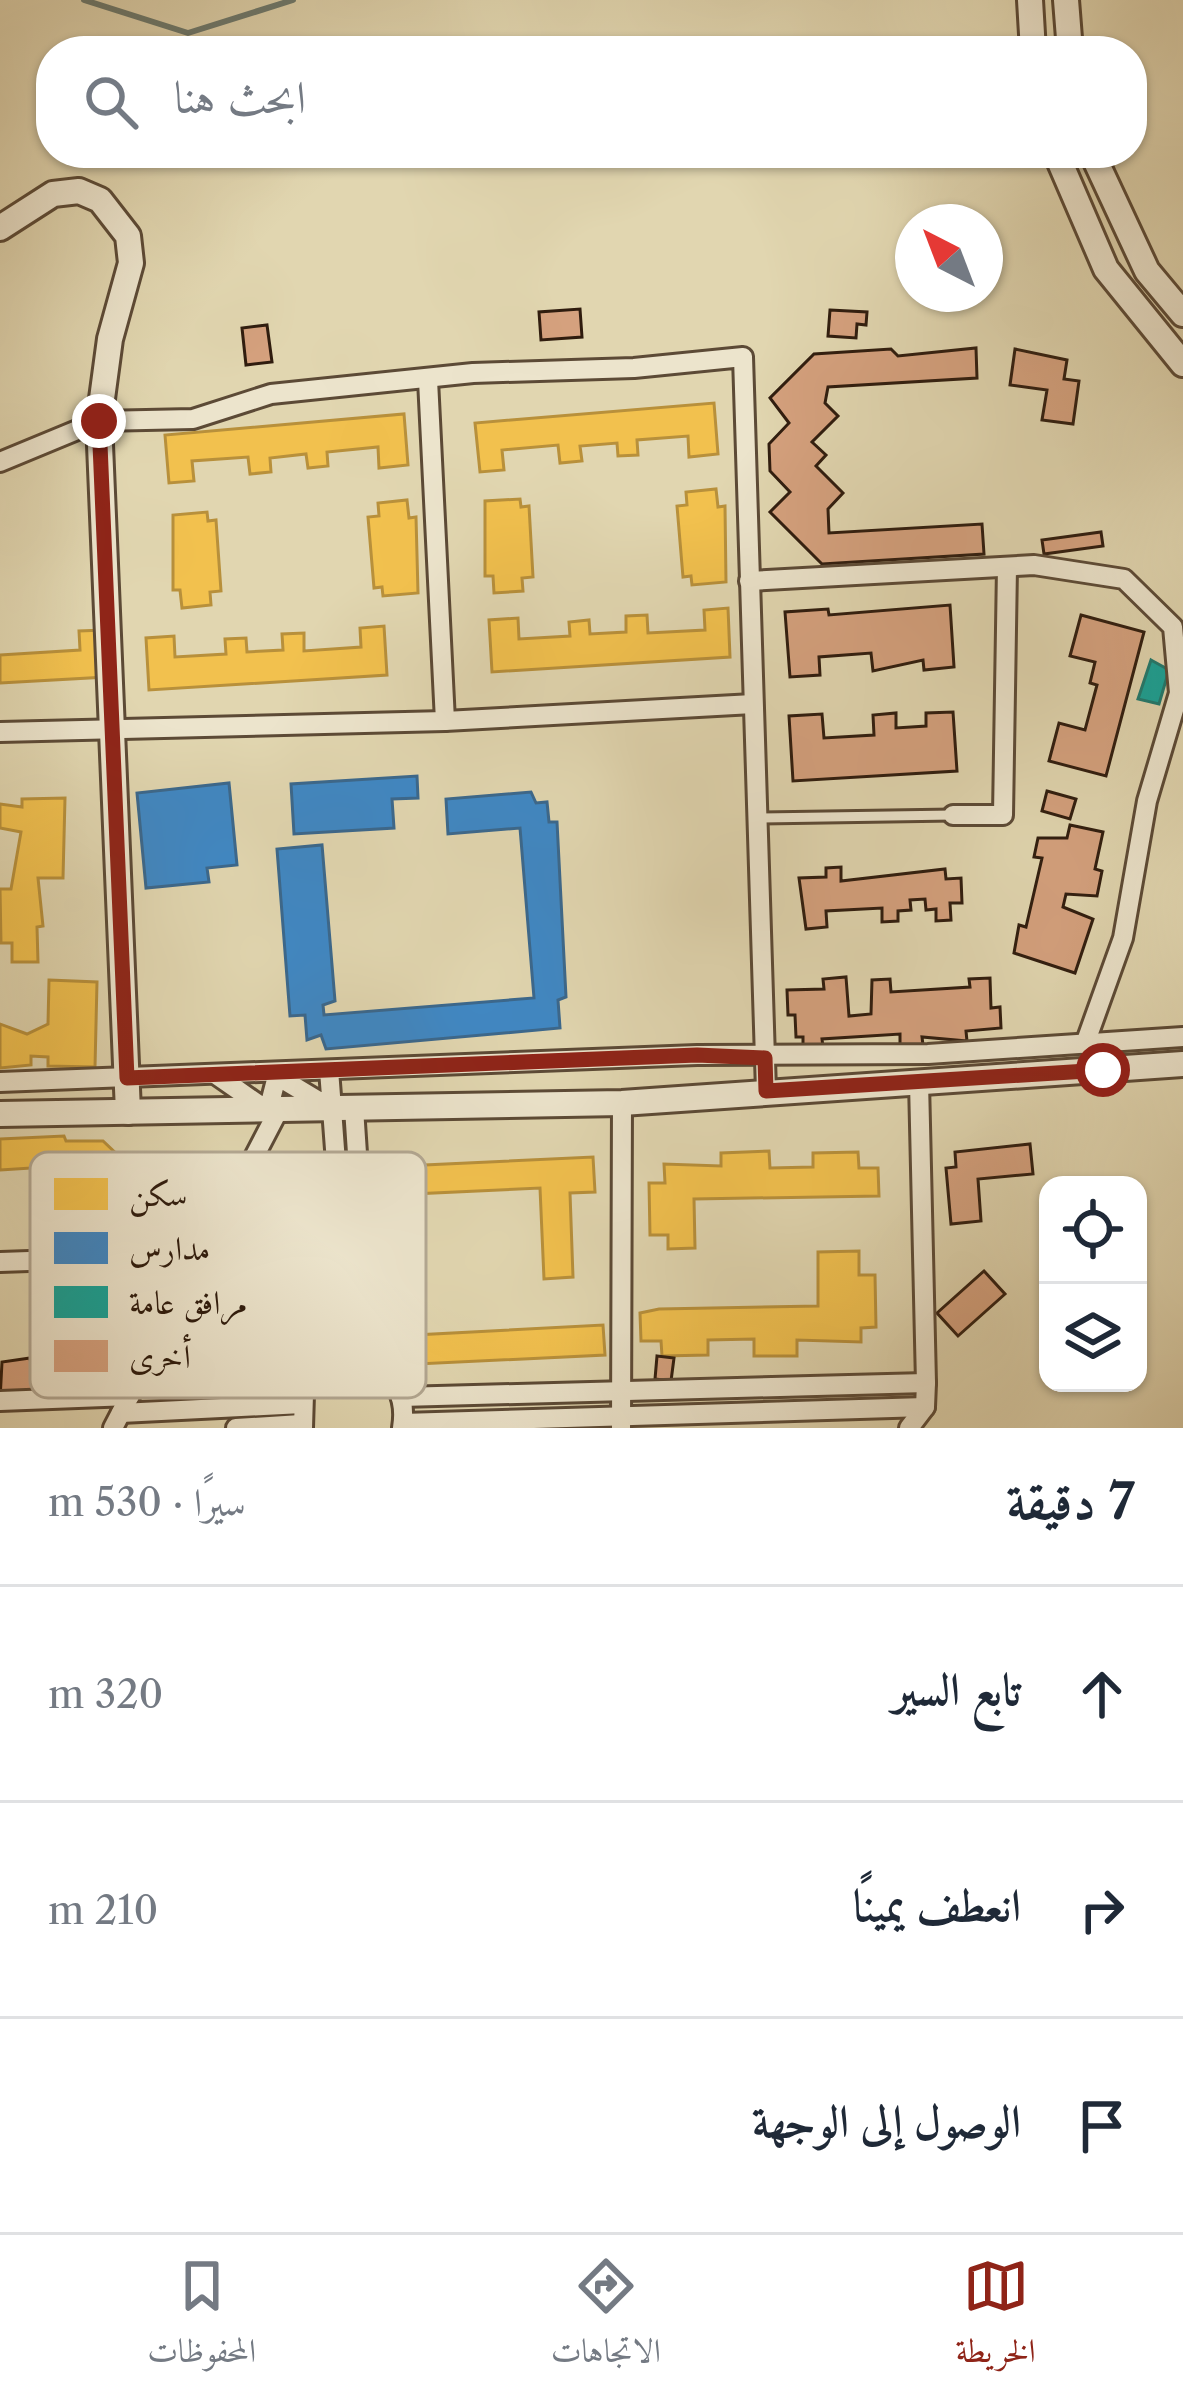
<!DOCTYPE html>
<html lang="ar">
<head>
<meta charset="utf-8">
<style>
	body { margin:0; font-family:"Libre Caslon Text",Amiri,serif; background:#f2f2f3; color:#1f2937; direction:rtl }
	.controls { position:absolute; right:36px; bottom:36px; display:grid; overflow:hidden; border-radius:24px; box-shadow:0 3px 9px #0004 }
	.controls button { width:108px; height:108px; display:grid; place-items:center; padding:0; border:0; border-bottom:3px solid #e0e1e3; background:#fff; color:#1f2937; font:60px sans-serif }
	.compass { position:absolute; left:895px; top:204px; width:108px; height:108px; border-radius:50%; background:#fff; box-shadow:0 3px 9px #0004; rotate:318deg }
	.stop { position:absolute; width:36px; height:36px; margin:-27px; border:9px solid #8f2418; border-radius:50%; background:#fff }
	.stop.end { background:#8f2418; border-color:#fff; box-shadow:0 3px 12px #0008 }
	.list { margin:0; padding:0; list-style:none }
	h2 { display:flex; justify-content:space-between; align-items:center; height:156px; margin:0; padding:0 48px; font-size:51px }
	h2 small { font-size:39px; font-weight:400; color:#747a83 }
	.list li { display:grid; grid-template-columns:78px 1fr auto; gap:36px; align-items:center; box-sizing:border-box; height:216px; padding:0 48px; border-top:3px solid #e0e1e3 }
	.list b { display:block; font-size:45px; white-space:nowrap }
	.list em { font-size:39px; font-style:normal; color:#747a83 }
	.icon { flex:none; width:66px; height:66px; fill:none; stroke:currentColor; stroke-width:2; stroke-linecap:round; stroke-linejoin:round }
	.map { position:relative; flex:none; width:1183px; height:1428px; overflow:hidden; direction:ltr }
	.search { position:absolute; background:#fff; box-shadow:0 3px 9px #0004; left:36px; right:36px; top:36px; height:132px; display:flex; align-items:center; gap:30px; box-sizing:border-box; padding:0 42px; border-radius:48px; color:#747a83; font-size:45px }
	.sheet { height:804px; background:#fff }
	nav { display:flex; justify-content:space-around; align-items:center; box-sizing:border-box; height:168px; border-top:3px solid #e0e1e3; background:#fff; font-size:33px; color:#747a83 }
	nav a { display:grid; justify-items:center; gap:6px }
	nav .on { color:#8f2418 }
	.map>svg:first-child { display:block }
	.homes { fill:#f2c14e; stroke:#b8903b; stroke-width:3 }
	.schools { fill:#3f88c5; stroke:#3a688e; stroke-width:3 }
	.public { fill:#17a398; stroke:#1e7a6f; stroke-width:3 }
	.lines { fill:none; stroke-linecap:round; stroke-linejoin:round }
	.stream { stroke:#6c7a6f; stroke-width:6 }
	.building { fill:#d5a17e; stroke:#2f1c0e; stroke-width:3 }
	.service-casing { stroke:#5c4a36; stroke-width:15 }
	.minor-casing { stroke:#5c4a36; stroke-width:24 }
	.tertiary-casing { stroke:#5c4a36; stroke-width:30 }
	.service { stroke:#ece4cc; stroke-width:9 }
	.minor { stroke:#ece4cc; stroke-width:18 }
	.tertiary { stroke:#ece4cc; stroke-width:24 }
	.route { stroke:#8f2418; stroke-width:15 }
	.key { fill:#ece4cc; stroke:#b3a893; stroke-width:3 }
	.key-label { font-size:33px; fill:#2f1c0e }
</style>
</head>
<body>
<div class="map">
<svg width="1183" height="1428" viewBox="0 0 1183 1428">
	<rect width="100%" height="100%" fill="#e1d6b0"/>
	<filter id="stains"><feTurbulence type="fractalNoise" baseFrequency=".00167" numOctaves="4"/><feColorMatrix values="0 0 0 0 .2 0 0 0 0 .09 0 0 0 0 .02 0 0 0 .5 -.17"/></filter>
	<radialGradient id="worn" r=".72"><stop offset=".6" stop-color="#630" stop-opacity="0"/><stop offset="1" stop-color="#630" stop-opacity=".3"/></radialGradient>
	<g class="homes">
		<path d="M714 403 718 454 689 457 688 436 637 440 638 455 618 456 617 443 580 446 582 461 560 463 558 445 502 450 504 470 480 472 475 423Z"/>
		<path d="M404 414 408 465 379 468 378 447 327 452 328 466 308 468 306 454 270 458 271 472 250 474 248 457 192 461 194 481 169 483 165 435Z"/>
		<path d="M716 489 718 507 725 506 726 582 692 585 691 576 683 577 677 506 687 505 686 492Z"/>
		<path d="M520 499 521 507 529 506 533 577 522 578 523 591 494 593 493 576H485V501Z"/>
		<path d="M407 500 409 518 416 517 418 593 383 596 382 587 374 588 368 517 379 516 378 503Z"/>
		<path d="M207 512 208 521 216 520 221 591 210 592 211 605 182 608 180 590H173V515Z"/>
		<path d="M728 608 730 657 492 672 489 620 518 618 519 639 570 636 569 622 589 620 590 634 626 632V616L647 615 648 633 705 630 704 610Z"/>
		<path d="M384 626 387 675 149 690 146 638 174 636 175 657 226 654 225 639 246 638 247 652 283 650 282 634 304 633V651L361 647 360 628Z"/>
		<path d="M104 630 106 677 0 683V655L80 650 79 631Z"/>
		<path d="M65 798 63 878H38L43 926 37 927 38 962H12V943H1L0 889H11L21 832 0 828V804L22 807V799Z"/>
		<path d="M49 980 97 982 95 1067 48 1066V1057L31 1056V1065L0 1068V1024L27 1034 48 1024Z"/>
		<path d="M64 1136 66 1141H103L124 1161V1250L93 1251V1178L78 1165 0 1170V1139Z"/>
		<path d="M769 1151 770 1168 813 1167V1153L858 1152 859 1168H878L879 1196 694 1199 695 1248 668 1249V1235H650L649 1183H665L664 1164 721 1166V1153Z"/>
		<path d="M593 1157 595 1192 570 1193 573 1277 544 1279 540 1188 413 1194 417 1288 391 1290 387 1193 363 1195 361 1168Z"/>
		<path d="M859 1251V1275H875L876 1327 861 1328V1342L797 1340V1356H754V1339L708 1340V1355L662 1356 661 1341H641L640 1313 659 1309 818 1306V1252Z"/>
		<path d="M603 1325 605 1355 397 1365 396 1336Z"/>
	</g>
	<g class="schools">
		<path d="M417 776 418 798 392 799 394 828 294 834 291 784Z"/>
		<path d="M229 783 237 865 207 868 209 882 146 888 137 793Z"/>
		<path d="M531 792 536 803 547 802 549 822H557L566 997 558 1000 560 1028 326 1049 321 1035 307 1040 305 1015 290 1016 277 849 322 845 335 1001 323 1005 324 1015 534 998 520 828 448 834 446 799Z"/>
	</g>
	<path class="public" d="M1151 660 1169 670 1159 704 1138 699Z"/>
	<g class="lines">
		<path class="stream" d="M84 0 188 33 293 0"/>
	</g>
	<g class="building">
		<path d="M580 309 582 337 541 340 539 312Z"/>
		<path d="M830 310 867 312 866 325 857 324 856 338 828 336Z"/>
		<path d="M267 325 272 362 246 365 242 328Z"/>
		<path d="M976 348 977 378 828 387 825 403 838 416 812 442 826 455 816 466 843 493 828 509 829 533 982 524 984 554 822 564 770 512 790 492 770 471 769 444 789 423 770 398 814 354 891 349 898 356Z"/>
		<path d="M1015 349 1067 360 1064 379 1079 381 1073 424 1042 420 1047 390 1010 385Z"/>
		<path d="M1101 532 1103 546 1044 554 1042 540Z"/>
		<path d="M950 605 954 667 924 670 923 660 873 671 871 653 819 657 820 675 790 677 785 612 828 609 829 615Z"/>
		<path d="M1081 615 1144 632 1106 776 1049 761 1059 723 1085 730 1097 685 1090 683 1095 662 1070 656Z"/>
		<path d="M953 712 957 771 793 781 789 716 822 714 824 738 874 735 873 715 896 713V728L926 726V713Z"/>
		<path d="M1047 791 1076 799 1070 819 1042 811Z"/>
		<path d="M1070 825 1103 832 1095 869 1102 871 1097 896 1066 894 1063 907 1093 919 1075 973 1014 953 1019 925 1026 927 1042 858 1034 857 1038 838H1067Z"/>
		<path d="M841 867V881L945 869 946 879 961 878 962 903H950L951 920 936 921V909L926 910 925 899 910 900 911 910 898 911V921L882 922V908L826 911 827 927 806 929 799 878 826 877V868Z"/>
		<path d="M846 977 849 1016 871 1014 872 980 890 979 891 992 970 987 969 979 990 978 991 1008 1000 1007 1001 1028 966 1031 967 1041 922 1037 923 1045 900 1046V1034L822 1039 823 1047 803 1048V1037H796L795 1015H788L787 990 824 989 823 979Z"/>
		<path d="M1030 1144 1033 1174 978 1179 981 1221 951 1224 946 1168 956 1167 955 1152Z"/>
		<path d="M87 1271 104 1370 80 1388 0 1400 2 1362 30 1358 32 1372 52 1368 50 1354 70 1351 58 1276Z"/>
		<path d="M984 1271 1005 1294 958 1336 937 1313Z"/>
		<path d="M657 1356 674 1358 671 1381 655 1379Z"/>
	</g>
	<g class="lines">
		<defs>
			<path id="service" d="M756 818 953 815"/>
			<g id="minor">
				<path d="M428 380 445 721"/>
				<path d="M0 462 99 421 193 419 271 394 473 373 634 368 743 357 766 1091"/>
				<path d="M749 581 1034 565 1124 579 1173 627 1179 693 1147 801 1123 938 1085 1044"/>
				<path d="M0 732 445 721 753 704"/>
				<path d="M953 815H1003L1007 567"/>
				<path d="M215 1074 268 1111 277 1076 332 1109 329 1070"/>
				<path d="M0 1082 697 1055 928 1054 1183 1037"/>
				<path d="M354 1108 371 1365"/>
				<path d="M332 1109 351 1363"/>
				<path d="M0 1262 203 1255"/>
				<path d="M401 1397 926 1383"/>
				<path d="M0 1401 130 1396"/>
				<path d="M121 1413 302 1404"/>
				<path d="M403 1423 925 1407"/>
				<path d="M113 1428 278 1111"/>
				<path d="M236 1428 301 1424"/>
				<path d="M303 1428 304 1394C340 1340 413 1362 402 1428"/>
				<path d="M621 1428 622 1103"/>
				<path d="M909 1428 925 1407 926 1383 919 1082"/>
			</g>
			<g id="tertiary">
				<path d="M1030 0 1033 51"/>
				<path d="M1066 0 1070 51"/>
				<path d="M1056 153 1106 269 1183 364"/>
				<path d="M1092 153 1147 271 1183 314"/>
				<path d="M0 228 53 194 79 191 100 200 128 236 131 263 110 339 99 421 128 1112"/>
				<path d="M0 1114 622 1103 1183 1064"/>
			</g>
		</defs>
		<use href="#service" class="service-casing"/>
		<use href="#minor" class="minor-casing"/>
		<use href="#tertiary" class="tertiary-casing"/>
		<use href="#service" class="service"/>
		<use href="#minor" class="minor"/>
		<use href="#tertiary" class="tertiary"/>
	</g>
	<g class="lines">
		<path class="route" d="M99 421 127 1078 697 1055 765 1058 766 1091 1103 1070"/>
	</g>
	<rect x="30" y="1152" width="396" height="246" rx="18" class="key"/>
	<rect x="54" y="1178" width="54" height="32" fill="#f2c14e"/>
	<rect x="54" y="1232" width="54" height="32" fill="#3f88c5"/>
	<rect x="54" y="1286" width="54" height="32" fill="#17a398"/>
	<rect x="54" y="1340" width="54" height="32" fill="#d5a17e"/>
	<g class="key-label">
		<text x="129" y="1206">سكن</text>
		<text x="129" y="1260">مدارس</text>
		<text x="129" y="1314">مرافق عامة</text>
		<text x="129" y="1368">أخرى</text>
	</g>
	<rect width="100%" height="100%" filter="url(#stains)"/>
	<rect width="100%" height="100%" fill="url(#worn)"/>
</svg>
<div class="controls">
<button><svg class="icon" aria-label="locate" viewBox="0 0 24 24"><circle cx="12" cy="12" r="6"/><path d="M12 2v4M12 18v4M2 12h4M18 12h4"/></svg></button>
<button><svg class="icon" aria-label="layers" viewBox="0 0 24 24"><path d="M12 4l9 5-9 5-9-5zM3 14l9 5 9-5"/></svg></button>
</div>
<svg class="compass" viewBox="-18 -18 36 36"><path d="M0-13l5 13h-10z" fill="#e53935"/><path d="M0 13l5-13h-10z" fill="#747a83"/></svg>
<div class="stop" style="left:1103px;top:1070px"></div>
<div class="stop end" style="left:99px;top:421px"></div>
<div class="search"><svg class="icon" aria-label="search" viewBox="0 0 24 24"><circle cx="10" cy="10" r="6"/><path d="M15 15l6 6"/></svg>ابحث هنا</div>
</div>
<section class="sheet">
<h2>7 دقيقة<small>سيرًا · 530 m</small></h2>
<ul class="list">
<li><svg class="icon" aria-label="ahead" viewBox="0 0 24 24"><path d="M12 20V5M6 11l6-6 6 6"/></svg><div><b>تابع السير</b></div><em>320 m</em></li>
<li><svg class="icon" aria-label="right" viewBox="0 0 24 24"><path d="M7 20v-9h11M14 6l5 5-5 5"/></svg><div><b>انعطف يمينًا</b></div><em>210 m</em></li>
<li><svg class="icon" aria-label="arrive" viewBox="0 0 24 24"><path d="M6 21V4h12l-3 4 3 4H6"/></svg><div><b>الوصول إلى الوجهة</b></div></li>
</ul>
</section>
<nav>
<a class="on"><svg class="icon" aria-label="map" viewBox="0 0 24 24"><path d="M3 6l6-2 6 2 6-2v14l-6 2-6-2-6 2zM9 4v14M15 6v14"/></svg>الخريطة</a>
<a><svg class="icon" aria-label="directions" viewBox="0 0 24 24"><path d="M12 3l9 9-9 9-9-9zM9 14v-3h6M13 9l2 2-2 2"/></svg>الاتجاهات</a>
<a><svg class="icon" aria-label="saved" viewBox="0 0 24 24"><path d="M7 4h10v16l-5-4-5 4z"/></svg>المحفوظات</a>
</nav>
</body>
</html>
